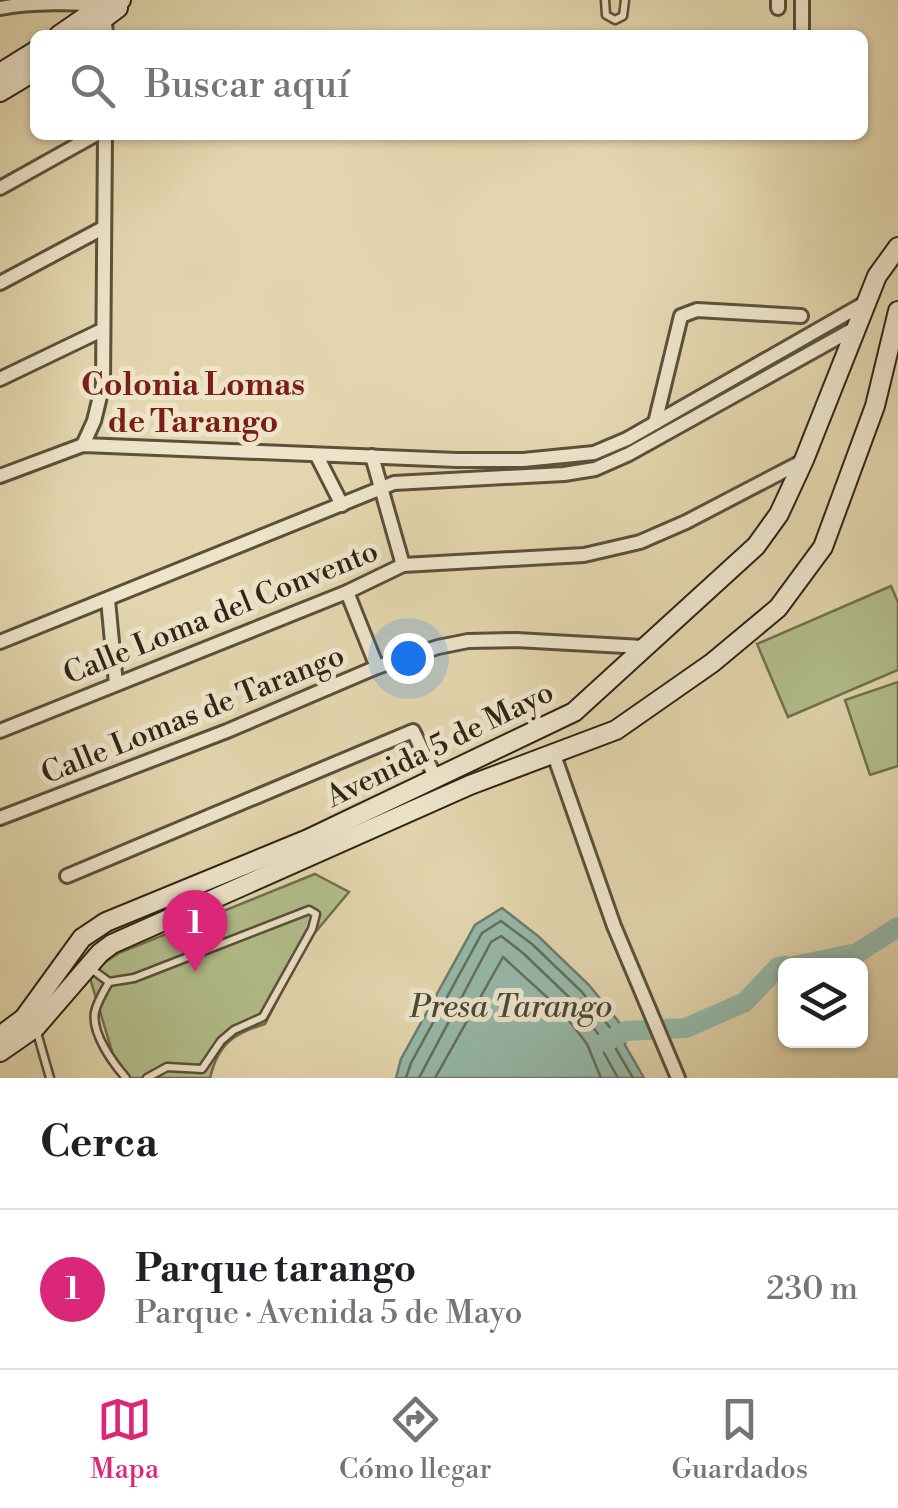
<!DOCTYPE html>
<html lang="es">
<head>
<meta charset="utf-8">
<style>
	body { margin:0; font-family:"Libre Bodoni",serif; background:#f6f6f6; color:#202124 }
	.controls { position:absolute; right:30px; bottom:30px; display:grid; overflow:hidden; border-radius:15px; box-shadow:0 2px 8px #0004 }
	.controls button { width:90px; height:90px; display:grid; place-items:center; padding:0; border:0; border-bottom:2px solid #e0e0e0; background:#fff; color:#202124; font:50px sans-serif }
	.you { position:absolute; left:408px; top:658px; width:35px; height:35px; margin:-25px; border:8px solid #fff; border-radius:50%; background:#1a73e8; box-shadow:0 0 0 15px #1a73e833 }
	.badge { display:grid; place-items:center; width:65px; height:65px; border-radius:50%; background:#db2777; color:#fff; font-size:32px; font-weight:700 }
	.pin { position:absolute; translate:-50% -82px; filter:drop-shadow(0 2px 5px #0008) }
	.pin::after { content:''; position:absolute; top:52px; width:35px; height:30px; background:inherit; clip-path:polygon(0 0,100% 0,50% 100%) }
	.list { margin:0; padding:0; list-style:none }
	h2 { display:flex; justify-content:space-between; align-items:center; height:130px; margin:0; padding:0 40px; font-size:42px }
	h2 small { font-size:32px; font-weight:400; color:#757577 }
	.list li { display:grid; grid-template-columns:65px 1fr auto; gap:30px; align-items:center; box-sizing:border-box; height:160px; padding:0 40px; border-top:2px solid #e0e0e0 }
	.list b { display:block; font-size:38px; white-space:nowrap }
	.list p { margin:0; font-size:32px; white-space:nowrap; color:#757577 }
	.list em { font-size:32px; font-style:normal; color:#757577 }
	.icon { flex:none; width:55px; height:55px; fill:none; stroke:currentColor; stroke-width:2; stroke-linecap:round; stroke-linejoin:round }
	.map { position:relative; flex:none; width:898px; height:1078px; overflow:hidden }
	.search { position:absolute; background:#fff; box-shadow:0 2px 8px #0004; left:30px; right:30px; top:30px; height:110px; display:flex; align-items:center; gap:25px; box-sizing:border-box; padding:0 35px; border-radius:15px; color:#757577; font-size:38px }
	.sheet { height:290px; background:#fff }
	nav { display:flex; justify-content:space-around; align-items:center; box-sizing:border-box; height:140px; border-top:2px solid #e0e0e0; background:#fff; font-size:28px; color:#757577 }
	nav a { display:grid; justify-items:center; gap:5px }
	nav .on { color:#db2777 }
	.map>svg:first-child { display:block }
	.green { fill:#b2be8c; stroke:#707150; stroke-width:2.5 }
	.water { fill:#95b9a9; stroke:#6c7d6e; stroke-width:2.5 }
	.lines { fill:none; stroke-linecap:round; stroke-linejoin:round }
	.shore { stroke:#626e5f; stroke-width:2.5 }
	.river { stroke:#95b9a9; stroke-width:20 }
	.service-casing { stroke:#5c503b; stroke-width:11 }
	.minor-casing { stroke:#5c503b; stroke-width:18 }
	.secondary-casing { stroke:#2f2415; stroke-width:22 }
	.service { stroke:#ede4ca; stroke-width:6 }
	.minor { stroke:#ede4ca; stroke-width:12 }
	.secondary { stroke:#ede4ca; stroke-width:18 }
	.labels { text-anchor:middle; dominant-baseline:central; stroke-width:10; stroke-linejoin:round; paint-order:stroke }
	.street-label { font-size:30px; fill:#2f2415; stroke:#ede4ca }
	.neighbourhood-label { font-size:32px; font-weight:bold; fill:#7a1f14; stroke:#ede4ca }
	.water-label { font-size:32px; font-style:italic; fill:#48493a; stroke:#ede4ca }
</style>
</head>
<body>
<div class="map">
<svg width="898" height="1078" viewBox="0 0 898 1078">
	<rect width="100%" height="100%" fill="#e3d6ae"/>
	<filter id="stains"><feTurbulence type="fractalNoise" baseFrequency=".002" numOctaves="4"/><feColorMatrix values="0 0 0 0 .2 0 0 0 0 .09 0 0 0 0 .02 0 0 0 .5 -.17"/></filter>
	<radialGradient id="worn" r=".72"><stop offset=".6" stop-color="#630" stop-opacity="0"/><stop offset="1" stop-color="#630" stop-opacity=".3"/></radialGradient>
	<g class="green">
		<path d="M891 586 898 602V670L788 717 757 644Z"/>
		<path d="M898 682V766L870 775 845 700Z"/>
		<path d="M315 874 349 892 308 941 265 1024C233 1034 218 1044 210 1078H120L90 978 101 965 119 953Z"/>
	</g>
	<path class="water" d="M502 908 538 936 589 985 626 1031 625 1045 644 1078H396L401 1059 475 925Z"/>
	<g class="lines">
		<g class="shore">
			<path d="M406 1078 411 1063 482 933 501 921 532 944 582 992 615 1034 616 1049 633 1078"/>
			<path d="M419 1078 491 942 501 936 523 953 572 1000 602 1039 604 1053 618 1078"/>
			<path d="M435 1078 503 957 561 1010 587 1044 601 1078"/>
		</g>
		<g class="river">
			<path d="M794 966 857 953 898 927"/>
			<path d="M605 1042 626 1031 686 1028 745 1002 778 967 786 966"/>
		</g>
		<defs>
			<g id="service">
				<path d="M605 0 606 15 615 20 623 16 625 0"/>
				<path d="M90 968 109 982 134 978 309 910 316 914 312 929 263 1017 234 1030 221 1041 202 1069 167 1067 147 1078"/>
				<path d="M109 982C104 991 97 1002 95 1012 91 1033 113 1063 126 1078"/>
				<path d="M36 1029 50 1078"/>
			</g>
			<g id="minor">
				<path d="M0 8C25 3 87 0 104 9L106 35"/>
				<path d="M778 8V0"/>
				<path d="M802 35V0"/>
				<path d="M0 188 95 135"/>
				<path d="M0 283 103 228"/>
				<path d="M0 379 102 330"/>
				<path d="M655 423 681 316 697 310 801 316"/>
				<path d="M83 445 94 421 103 384 105 135"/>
				<path d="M317 456 342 505"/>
				<path d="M372 456 403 565"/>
				<path d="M0 476 83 445 457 460H523L594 453 627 439 865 303"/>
				<path d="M347 592 377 667"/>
				<path d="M108 600 116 684"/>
				<path d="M0 642 394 483 564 474 595 469 629 454 857 327"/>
				<path d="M0 731 347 592 403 565 584 555 640 542 686 522 803 461"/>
				<path d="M554 755 614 926 678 1078"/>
				<path d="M0 818 227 731 377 667 438 647 468 641 516 640 643 647"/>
				<path d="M67 876 413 731 436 779"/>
			</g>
			<g id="secondary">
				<path d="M59 35 101 6 121 0"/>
				<path d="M82 35 118 8"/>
				<path d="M0 73 35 51"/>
				<path d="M0 92 35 71"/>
				<path d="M0 1036 24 1018 82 938 106 922 308 839 574 712 756 546 779 514 804 460 877 276 898 247"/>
				<path d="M0 1052 36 1027 100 953 112 944 470 785 616 730 712 663 778 608 823 547 875 406 898 311"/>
			</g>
		</defs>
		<use href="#service" class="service-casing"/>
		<use href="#minor" class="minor-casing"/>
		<use href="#secondary" class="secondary-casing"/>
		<use href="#service" class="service"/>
		<use href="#minor" class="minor"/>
		<use href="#secondary" class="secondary"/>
	</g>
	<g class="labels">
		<g class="street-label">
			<text transform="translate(221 613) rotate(-22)">Calle Loma del Convento</text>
			<text transform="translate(193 715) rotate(-22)">Calle Lomas de Tarango</text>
			<text transform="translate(440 745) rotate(-26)">Avenida 5 de Mayo</text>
		</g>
		<g class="neighbourhood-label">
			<text x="193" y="385">Colonia Lomas<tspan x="193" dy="37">de Tarango</tspan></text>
		</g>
		<g class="water-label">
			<text x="511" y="1007">Presa Tarango</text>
		</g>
	</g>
	<rect width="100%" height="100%" filter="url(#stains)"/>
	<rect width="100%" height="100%" fill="url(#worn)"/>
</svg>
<div class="controls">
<button><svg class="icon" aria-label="layers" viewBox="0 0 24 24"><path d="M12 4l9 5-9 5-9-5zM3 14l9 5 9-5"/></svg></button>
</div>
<div class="you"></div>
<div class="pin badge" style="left:195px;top:972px">1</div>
<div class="search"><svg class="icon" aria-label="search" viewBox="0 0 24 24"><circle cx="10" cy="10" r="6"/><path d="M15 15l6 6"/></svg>Buscar aquí</div>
</div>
<section class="sheet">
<h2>Cerca<small></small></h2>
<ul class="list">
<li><span class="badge">1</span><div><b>Parque tarango</b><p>Parque · Avenida 5 de Mayo</p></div><em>230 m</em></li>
</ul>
</section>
<nav>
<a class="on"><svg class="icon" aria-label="map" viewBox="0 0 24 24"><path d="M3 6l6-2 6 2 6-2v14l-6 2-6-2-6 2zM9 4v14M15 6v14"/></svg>Mapa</a>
<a><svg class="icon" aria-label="directions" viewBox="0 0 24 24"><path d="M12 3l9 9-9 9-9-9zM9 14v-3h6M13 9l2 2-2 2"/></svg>Cómo llegar</a>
<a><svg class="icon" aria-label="saved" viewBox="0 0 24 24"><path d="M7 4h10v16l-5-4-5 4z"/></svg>Guardados</a>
</nav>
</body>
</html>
